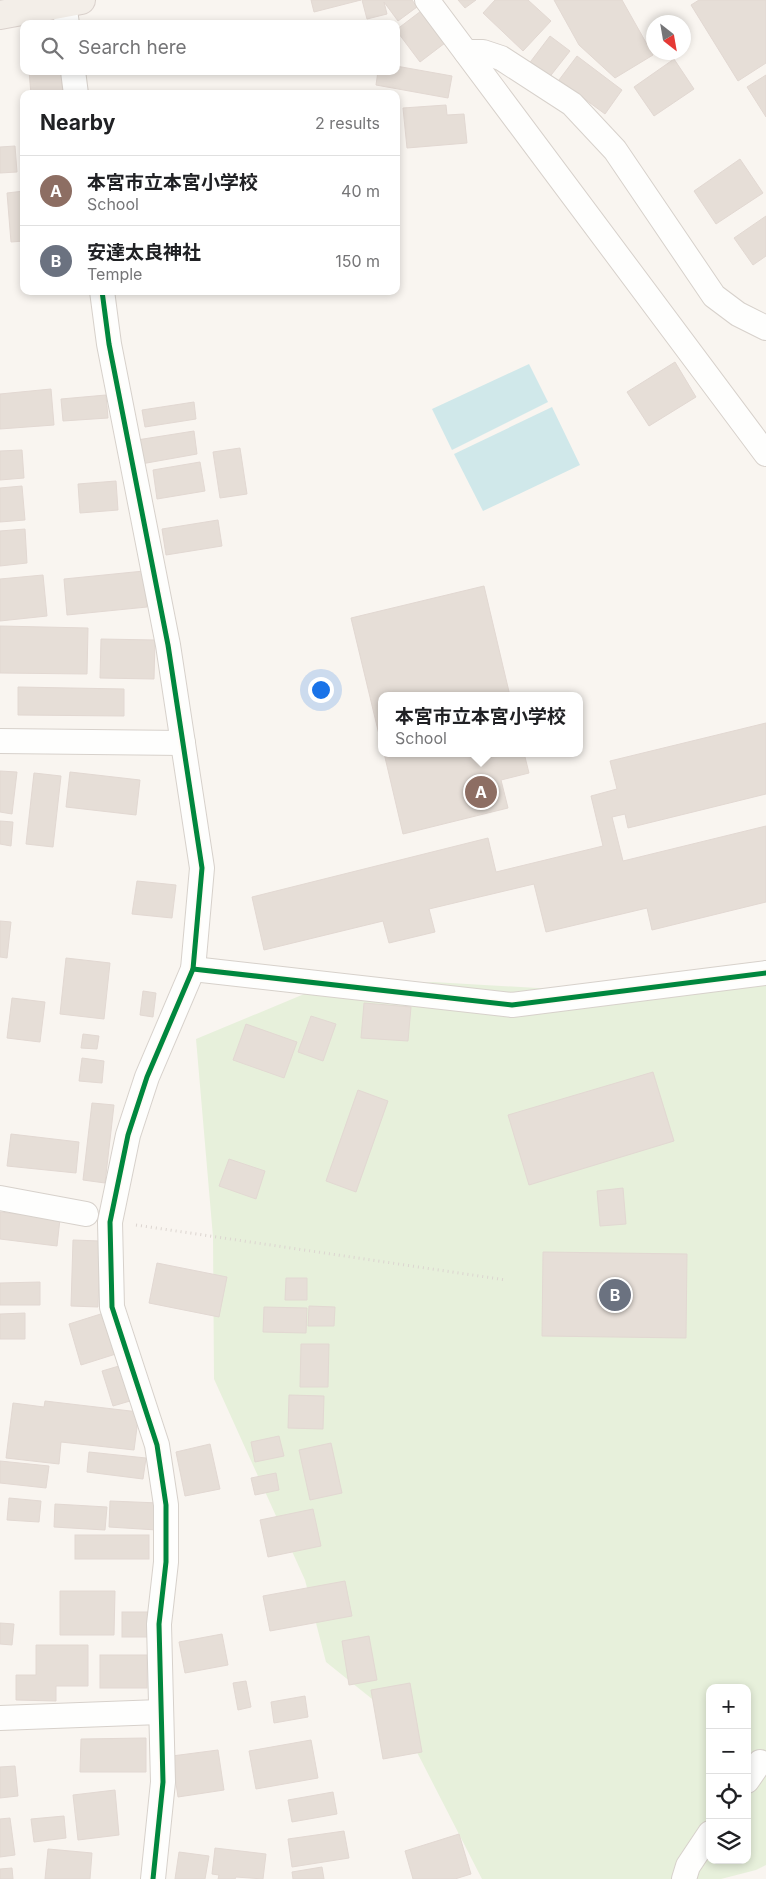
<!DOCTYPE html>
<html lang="en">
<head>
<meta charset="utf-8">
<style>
	body { margin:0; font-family:Inter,"Noto Sans JP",sans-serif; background:#f2f2f2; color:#202124 }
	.controls { position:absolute; right:15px; bottom:15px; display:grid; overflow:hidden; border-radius:10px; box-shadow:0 2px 8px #0003 }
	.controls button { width:45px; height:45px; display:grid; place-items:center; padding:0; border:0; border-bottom:1px solid #e0e0e0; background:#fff; color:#202124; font:25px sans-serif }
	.compass { position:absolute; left:646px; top:15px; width:45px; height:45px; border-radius:50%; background:#fff; box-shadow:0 2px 8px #0003; rotate:149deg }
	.you { position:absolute; left:320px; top:689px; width:18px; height:18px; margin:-12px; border:4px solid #fff; border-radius:50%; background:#1a73e8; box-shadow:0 0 0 8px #1a73e833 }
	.badge { display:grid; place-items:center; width:32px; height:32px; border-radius:50%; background:#5c5450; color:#fff; font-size:16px; font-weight:700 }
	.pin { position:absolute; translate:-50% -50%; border:2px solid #fff; box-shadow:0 1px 5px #0006 }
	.popup { position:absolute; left:378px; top:692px; width:205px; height:65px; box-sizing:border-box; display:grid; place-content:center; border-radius:10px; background:#fff; filter:drop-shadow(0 1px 4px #0005); font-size:16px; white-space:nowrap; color:#757577 }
	.popup b { font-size:19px; color:#202124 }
	.popup::after { content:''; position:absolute; left:50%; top:100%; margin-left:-10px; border:10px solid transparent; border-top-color:#fff }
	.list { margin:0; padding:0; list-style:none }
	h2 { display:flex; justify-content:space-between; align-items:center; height:65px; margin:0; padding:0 20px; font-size:21px }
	h2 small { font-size:16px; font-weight:400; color:#757577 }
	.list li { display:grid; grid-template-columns:32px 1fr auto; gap:15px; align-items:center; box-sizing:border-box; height:70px; padding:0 20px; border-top:1px solid #e0e0e0 }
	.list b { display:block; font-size:19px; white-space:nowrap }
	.list p { margin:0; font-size:16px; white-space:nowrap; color:#757577 }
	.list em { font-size:16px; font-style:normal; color:#757577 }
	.icon { flex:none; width:28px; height:28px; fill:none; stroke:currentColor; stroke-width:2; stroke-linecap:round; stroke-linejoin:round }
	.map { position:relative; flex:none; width:766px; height:1879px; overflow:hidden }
	.search { position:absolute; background:#fff; box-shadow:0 2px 8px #0003; left:20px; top:20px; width:380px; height:55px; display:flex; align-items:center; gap:12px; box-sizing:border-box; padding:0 18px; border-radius:10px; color:#757577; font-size:19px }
	.panel { position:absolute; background:#fff; box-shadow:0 2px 8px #0003; left:20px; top:90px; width:380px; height:205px; border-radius:10px }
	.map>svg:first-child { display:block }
	.green { fill:#e7f0db; fill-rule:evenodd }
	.water { fill:#d0e8ea }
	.building { fill:#e6ded7; stroke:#e2d8d2 }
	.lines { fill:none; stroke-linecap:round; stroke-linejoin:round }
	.minor-casing { stroke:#d7d1cb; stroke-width:26 }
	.primary-casing { stroke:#dad1cc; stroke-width:30 }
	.path { stroke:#dcd5d0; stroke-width:3; stroke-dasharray:1 4; stroke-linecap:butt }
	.minor { stroke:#fefefd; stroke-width:24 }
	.primary { stroke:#f3eee8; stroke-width:28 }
	.cycleway-casing { stroke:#fffaf3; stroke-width:8 }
	.cycleway { stroke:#00873e; stroke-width:5 }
</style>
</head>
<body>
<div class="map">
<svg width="766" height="1879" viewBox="0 0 766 1879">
	<rect width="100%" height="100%" fill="#f9f5f0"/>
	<path class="green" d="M433 982 571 990 766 983V1865L756 1870 721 1879H482L402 1723 326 1662 305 1580 214 1379 213 1237 196 1039 309 992ZM710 1688H747V1860H710Z"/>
	<g class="water">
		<path d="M529 364 548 402 452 450 432 409Z"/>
		<path d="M552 407 580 465 483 511 454 454Z"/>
	</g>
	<g class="building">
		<path d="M311 0H361L314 12Z"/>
		<path d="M362 0H412L417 7 398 21 384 2 387 14 367 19Z"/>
		<path d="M458 0H476L465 8Z"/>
		<path d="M495 0H528L551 21 523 51 483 13Z"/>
		<path d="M554 0H622L653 55 615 78 579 45Z"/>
		<path d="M699 0H766V63L738 81 691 5Z"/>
		<path d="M421 11 445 43 420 62 396 30Z"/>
		<path d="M550 36 570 51 548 79 528 65Z"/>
		<path d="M577 56 622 90 605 114 559 80Z"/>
		<path d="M674 59 694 89 654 116 634 87Z"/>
		<path d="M396 66 452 76 448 98 376 85 378 71H396Z"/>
		<path d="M29 71H61L63 94H31Z"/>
		<path d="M766 75V117L747 87Z"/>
		<path d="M446 105 447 115 464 114 467 143 407 148 403 108Z"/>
		<path d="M15 146 17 172 0 173V147Z"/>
		<path d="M740 159 763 193 716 224 694 191Z"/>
		<path d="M24 191V241L11 242 7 193Z"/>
		<path d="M766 216V256L753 265 734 238Z"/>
		<path d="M675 362 696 397 649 426 627 392Z"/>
		<path d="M51 389 54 425 0 429V394Z"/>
		<path d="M106 395 108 418 63 421 61 399Z"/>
		<path d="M194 402 196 419 145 427 142 410Z"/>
		<path d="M194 431 197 454 141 464 137 440Z"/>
		<path d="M240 448 247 494 220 498 213 452Z"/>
		<path d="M22 450 24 478 0 480V451Z"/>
		<path d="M200 462 205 491 157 499 153 470Z"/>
		<path d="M116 481 118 510 80 513 78 484Z"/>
		<path d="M22 486 25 520 0 522V488Z"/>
		<path d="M218 520 222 546 166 555 162 529Z"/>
		<path d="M25 529 27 563 0 566V531Z"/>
		<path d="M144 571 147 607 67 615 64 579Z"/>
		<path d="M43 575 47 616 0 621V579Z"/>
		<path d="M484 586 510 696H382V747L351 618Z"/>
		<path d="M0 626 88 628 87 674 0 673Z"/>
		<path d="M101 639 155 640 154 679 100 678Z"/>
		<path d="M18 687 124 689V716L18 715Z"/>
		<path d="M766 723V794L628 828 625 814 612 817 623 861 766 826V902L652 930 647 908 546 932 534 884 429 909 435 932 389 943 383 921 264 950 252 897 488 838 496 872 603 846 591 796 617 789 610 761Z"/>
		<path d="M384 753H524L529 773 501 780 508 808 403 834Z"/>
		<path d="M0 771 17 772 12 814 0 812Z"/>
		<path d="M70 772 140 780 136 815 66 807Z"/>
		<path d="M34 773 61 776 53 847 26 844Z"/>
		<path d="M0 821 13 822 11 846 0 844Z"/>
		<path d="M137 881 176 885 172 918 132 914Z"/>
		<path d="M0 921 11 922 7 958 0 957Z"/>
		<path d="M66 958 110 963 104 1019 60 1014Z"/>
		<path d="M143 991 156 993 153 1017 140 1015Z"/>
		<path d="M12 998 45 1002 40 1042 7 1038Z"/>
		<path d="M364 1003 411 1007 408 1041 361 1038Z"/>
		<path d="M311 1016 336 1024 323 1061 298 1052Z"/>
		<path d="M246 1024 297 1042 284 1078 233 1060Z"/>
		<path d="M83 1034 99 1036 97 1049 81 1048Z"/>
		<path d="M82 1058 104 1061 102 1083 79 1081Z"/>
		<path d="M653 1072 674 1141 529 1185 508 1115Z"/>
		<path d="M358 1090 388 1101 356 1192 326 1181Z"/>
		<path d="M92 1103 114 1105 105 1183 83 1180Z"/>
		<path d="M11 1134 79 1142 76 1173 7 1166Z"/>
		<path d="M229 1159 265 1171 256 1199 219 1186Z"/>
		<path d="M623 1188 626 1224 600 1226 597 1191Z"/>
		<path d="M0 1212 60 1219 57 1246 0 1239Z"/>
		<path d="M73 1240 100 1241 98 1307 71 1306Z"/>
		<path d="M543 1252 687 1254 686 1338 542 1336Z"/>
		<path d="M157 1263 227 1277 219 1317 149 1303Z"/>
		<path d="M286 1278H307V1300H285Z"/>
		<path d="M40 1282V1305H0V1283Z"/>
		<path d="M309 1306 335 1307 334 1326H308Z"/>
		<path d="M264 1307 307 1308 306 1333 263 1332Z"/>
		<path d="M107 1312 119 1353 81 1365 69 1324Z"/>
		<path d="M25 1313V1339H0V1314Z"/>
		<path d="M301 1344H329L328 1387H300Z"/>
		<path d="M119 1366 130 1401 113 1406 102 1371Z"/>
		<path d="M289 1395 324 1396 323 1429 288 1428Z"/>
		<path d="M45 1401 139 1412 134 1450 61 1442 59 1464 6 1458 13 1403 44 1407Z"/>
		<path d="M279 1436 284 1456 255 1462 251 1442Z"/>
		<path d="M331 1443 342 1493 310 1500 299 1450Z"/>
		<path d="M210 1444 220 1489 185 1496 176 1452Z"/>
		<path d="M89 1452 146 1458 143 1479 87 1472Z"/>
		<path d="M0 1461 49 1466 46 1488 0 1483Z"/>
		<path d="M276 1473 279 1490 255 1495 251 1478Z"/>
		<path d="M9 1498 41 1501 39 1522 7 1520Z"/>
		<path d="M110 1501 159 1503 157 1530 109 1527Z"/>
		<path d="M55 1504 107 1507 105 1530 54 1527Z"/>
		<path d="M313 1509 321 1546 268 1557 260 1520Z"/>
		<rect x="75" y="1535" width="74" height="24"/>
		<path d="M345 1581 352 1616 270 1631 263 1596Z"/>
		<path d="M60 1591H115L114 1635H60Z"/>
		<rect x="122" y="1612" width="26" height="25"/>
		<path d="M0 1623 14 1624 12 1645 0 1644Z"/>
		<path d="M222 1634 228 1665 185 1673 179 1642Z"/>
		<path d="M369 1636 377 1680 349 1685 342 1641Z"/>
		<path d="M36 1645H88V1686H56V1701L16 1700V1675H36Z"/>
		<rect x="100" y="1655" width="47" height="33"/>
		<path d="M246 1681 251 1707 238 1710 233 1683Z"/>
		<path d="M410 1683 422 1752 383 1759 371 1690Z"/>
		<path d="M305 1696 308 1717 274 1723 271 1702Z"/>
		<path d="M146 1738V1772H80L81 1739Z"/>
		<path d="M311 1740 318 1778 256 1789 249 1751Z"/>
		<path d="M218 1750 224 1790 178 1797 172 1756Z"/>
		<path d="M15 1766 18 1796 0 1798V1767Z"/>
		<path d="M115 1790 119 1835 78 1840 73 1795Z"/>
		<path d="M333 1792 337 1814 292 1822 288 1800Z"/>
		<path d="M64 1816 66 1838 34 1842 31 1819Z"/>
		<path d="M10 1818 15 1855 0 1857V1819Z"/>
		<path d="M344 1831 349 1858 292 1867 288 1839Z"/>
		<path d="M459 1834 471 1874 455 1879H413L405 1851Z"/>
		<path d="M215 1848 266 1854 263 1879 236 1877 235 1879H218L219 1875 212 1874Z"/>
		<path d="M48 1849 92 1853 90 1879H45Z"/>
		<path d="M179 1852 209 1856 205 1879H175Z"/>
		<path d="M322 1867 324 1879H293L292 1872Z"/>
		<path d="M12 1868 13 1879H0V1869Z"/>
	</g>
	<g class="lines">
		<defs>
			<g id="minor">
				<path d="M427 0 766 454"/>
				<path d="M64 4 67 24"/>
				<path d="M466 52H483L501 58 572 104 615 150 714 296 738 314 766 328"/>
				<path d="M73 71 76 94"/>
				<path d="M102 291 109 344 168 645 202 868 193 969 147 1077 128 1135 110 1222 112 1307 157 1445 166 1505V1562L159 1624 163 1782 153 1879"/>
				<path d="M0 741 183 743"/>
				<path d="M193 969 512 1005 766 973"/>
				<path d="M0 1198 86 1214"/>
				<path d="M0 1718 160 1712"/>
				<path d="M747 1781 760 1762"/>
				<path d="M684 1879 688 1866 710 1833"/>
			</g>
			<path id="primary" d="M0 15 81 0"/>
		</defs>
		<use href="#minor" class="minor-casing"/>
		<use href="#primary" class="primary-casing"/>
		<path class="path" d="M136 1225 506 1280"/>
		<use href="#minor" class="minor"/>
		<use href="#primary" class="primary"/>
		<defs>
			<g id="cycleway">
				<path d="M102 291 109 344 168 645 202 868 193 969 147 1077 128 1135 110 1222 112 1307 157 1445 166 1505V1562L159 1624 163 1782 153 1879"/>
				<path d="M193 969 512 1005 766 973"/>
			</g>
		</defs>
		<use href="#cycleway" class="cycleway-casing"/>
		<use href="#cycleway" class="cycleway"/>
	</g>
</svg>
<div class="controls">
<button>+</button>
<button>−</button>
<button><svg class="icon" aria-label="locate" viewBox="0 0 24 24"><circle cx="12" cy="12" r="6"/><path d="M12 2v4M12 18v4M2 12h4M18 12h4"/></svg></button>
<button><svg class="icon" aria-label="layers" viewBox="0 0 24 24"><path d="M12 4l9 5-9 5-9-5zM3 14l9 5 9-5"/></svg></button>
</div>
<svg class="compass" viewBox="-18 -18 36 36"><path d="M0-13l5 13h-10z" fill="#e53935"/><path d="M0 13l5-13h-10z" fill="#757577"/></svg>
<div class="you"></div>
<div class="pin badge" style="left:481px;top:792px;background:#8d6e63">A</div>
<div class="popup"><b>本宮市立本宮小学校</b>School</div>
<div class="pin badge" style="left:615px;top:1295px;background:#6b7280">B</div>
<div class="search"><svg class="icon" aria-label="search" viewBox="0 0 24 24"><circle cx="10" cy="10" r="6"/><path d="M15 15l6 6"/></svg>Search here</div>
<section class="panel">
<h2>Nearby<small>2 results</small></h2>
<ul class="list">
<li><span class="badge" style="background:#8d6e63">A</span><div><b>本宮市立本宮小学校</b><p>School</p></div><em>40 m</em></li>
<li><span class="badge" style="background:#6b7280">B</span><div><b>安達太良神社</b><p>Temple</p></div><em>150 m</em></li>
</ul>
</section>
</div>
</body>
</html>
